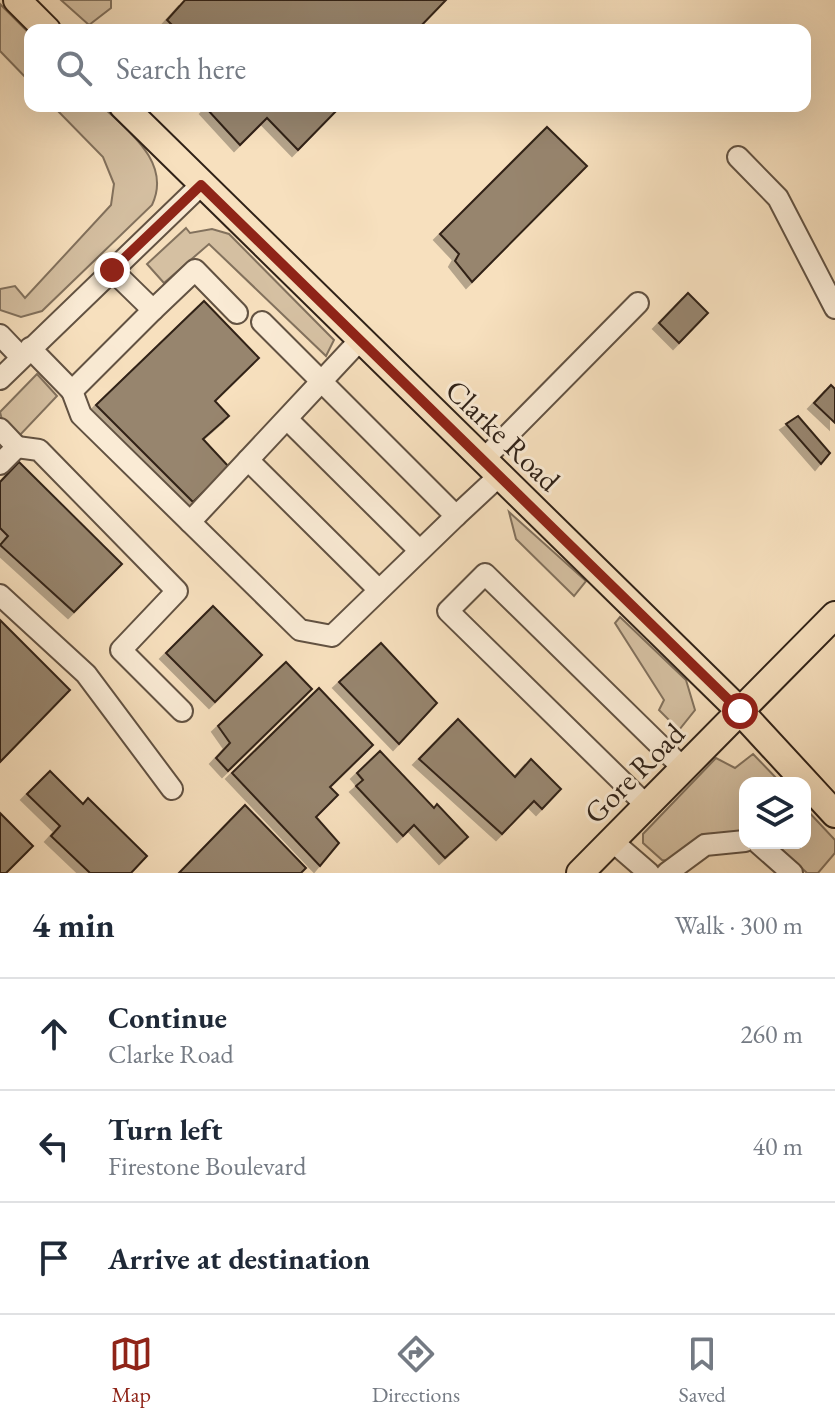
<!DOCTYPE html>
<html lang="en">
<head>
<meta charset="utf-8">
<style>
	body { margin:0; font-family:"EB Garamond",serif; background:#f2f2f3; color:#1f2937 }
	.controls { position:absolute; right:24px; bottom:24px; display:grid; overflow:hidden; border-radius:16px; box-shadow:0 8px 32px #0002 }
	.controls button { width:72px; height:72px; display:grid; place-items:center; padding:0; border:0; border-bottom:2px solid #e0e1e3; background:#fff; color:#1f2937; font:40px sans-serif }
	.stop { position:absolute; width:24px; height:24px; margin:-18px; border:6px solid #8f2418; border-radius:50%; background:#fff }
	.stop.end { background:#8f2418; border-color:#fff; box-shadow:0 2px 8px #0008 }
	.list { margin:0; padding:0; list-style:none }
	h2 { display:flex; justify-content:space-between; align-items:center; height:104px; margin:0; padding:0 32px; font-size:34px }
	h2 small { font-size:26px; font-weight:400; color:#747a83 }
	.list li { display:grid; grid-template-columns:52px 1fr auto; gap:24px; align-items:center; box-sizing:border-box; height:112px; padding:0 32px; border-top:2px solid #e0e1e3 }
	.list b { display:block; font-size:30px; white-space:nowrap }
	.list p { margin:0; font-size:26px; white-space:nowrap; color:#747a83 }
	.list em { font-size:26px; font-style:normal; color:#747a83 }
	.icon { flex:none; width:44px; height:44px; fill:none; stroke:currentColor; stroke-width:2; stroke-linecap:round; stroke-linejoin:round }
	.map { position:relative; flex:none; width:835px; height:873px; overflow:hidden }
	.search { position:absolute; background:#fff; box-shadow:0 8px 32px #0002; left:24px; right:24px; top:24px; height:88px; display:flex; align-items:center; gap:20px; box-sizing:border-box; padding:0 28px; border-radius:16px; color:#747a83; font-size:30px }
	.sheet { height:440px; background:#fff }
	nav { display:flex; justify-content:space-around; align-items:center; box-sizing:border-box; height:112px; border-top:2px solid #e0e1e3; background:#fff; font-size:22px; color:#747a83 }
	nav a { display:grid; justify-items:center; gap:4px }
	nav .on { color:#8f2418 }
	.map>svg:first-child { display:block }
	.green { fill:#d5c0a2; stroke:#82715d; stroke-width:2 }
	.building { fill:#97856e; stroke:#302218; stroke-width:2; filter:url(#shadow) }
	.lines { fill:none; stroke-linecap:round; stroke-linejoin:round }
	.minor-casing { stroke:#625242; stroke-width:24 }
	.major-casing { stroke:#302218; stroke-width:30 }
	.minor { stroke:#faebd5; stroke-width:20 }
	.major { stroke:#f7e0be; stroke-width:26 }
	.route { stroke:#8f2418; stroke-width:10 }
	.labels { text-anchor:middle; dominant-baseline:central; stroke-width:6; stroke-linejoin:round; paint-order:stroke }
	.street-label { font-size:30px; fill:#302218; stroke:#faebd5 }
</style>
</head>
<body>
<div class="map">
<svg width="835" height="873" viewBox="0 0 835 873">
	<defs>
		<filter id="shadow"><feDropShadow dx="-6" dy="6" stdDeviation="0" flood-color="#0004"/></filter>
	</defs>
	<rect width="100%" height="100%" fill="#f7e0be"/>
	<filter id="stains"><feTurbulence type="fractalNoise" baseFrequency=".0025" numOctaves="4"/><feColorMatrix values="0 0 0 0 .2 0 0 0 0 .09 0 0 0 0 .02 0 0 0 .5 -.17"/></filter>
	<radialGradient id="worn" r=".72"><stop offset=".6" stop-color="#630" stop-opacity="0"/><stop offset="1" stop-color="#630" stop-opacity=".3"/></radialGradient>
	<g class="green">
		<path d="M61 0H111V8L89 25Z"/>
		<path d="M0 4 30 34V82L0 51Z"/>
		<path d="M53 106H102C129 132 172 163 152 205L42 311 21 317 0 310V289L15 286 25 298 111 205 114 184 103 157Z"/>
		<path d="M186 228 190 233 212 229 229 234 334 340 326 356 209 244 164 283 147 264Z"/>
		<path d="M37 374 57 396 20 435 3 424 0 412Z"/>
		<path d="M509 512 586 581 574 596 516 539Z"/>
		<path d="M620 617 686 680 695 710 679 730 659 710 664 700 615 623Z"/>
		<path d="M753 754 781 783H745V833L702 834 670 861 662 860 643 843V834L716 758 735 768Z"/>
		<path d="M805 808 835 840V853L818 873H807L775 843H805Z"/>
	</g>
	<g class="building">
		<path d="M185 0H446L417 30H177L167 20Z"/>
		<path d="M208 106H341L298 150 267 118 240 145 206 108Z"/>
		<path d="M547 127 587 166 472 282 455 261 459 254 440 234Z"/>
		<path d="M688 293 708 313 679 343 659 323Z"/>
		<path d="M204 301 259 358 215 401 229 416 203 439 229 467 193 502 96 405Z"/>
		<path d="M831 385 835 389V423L814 403Z"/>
		<path d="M798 416 830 453 821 464 786 424Z"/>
		<path d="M19 462 122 564 74 612 0 545 8 536 0 528V482Z"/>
		<path d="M213 606 262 655 215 702 166 653Z"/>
		<path d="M0 620 70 690 0 762Z"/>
		<path d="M381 643 437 703 399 744 339 682Z"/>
		<path d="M286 662 312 689 228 771 216 758 230 743 218 726Z"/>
		<path d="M319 688 373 745 330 787 338 795 316 817 339 843 320 866 232 773Z"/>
		<path d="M458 719 515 777 531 759 561 789 542 809 534 801 502 834 419 759Z"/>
		<path d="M380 751 434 808 437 804 468 837 445 858 414 825 403 836 356 786 363 780 357 773Z"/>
		<path d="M50 771 83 804 88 798 147 856 131 873H90L51 836 60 826 27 794Z"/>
		<path d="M245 805 306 868 301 873H179Z"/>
		<path d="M0 813 33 846 6 873H0Z"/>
	</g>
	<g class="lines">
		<defs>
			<g id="minor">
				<path d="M738 157 778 198 835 308"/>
				<path d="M153 310 195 270 237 313"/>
				<path d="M0 335 21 357"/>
				<path d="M30 348 72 391 153 310 112 270"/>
				<path d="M0 379 201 185"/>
				<path d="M72 391 81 415 300 630 332 636 456 516 262 322"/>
				<path d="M287 419 419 550"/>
				<path d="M0 429 17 447 0 464"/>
				<path d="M17 447 39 450 177 591 121 650 182 711"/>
				<path d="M248 460 378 589"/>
				<path d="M483 460 638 303"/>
				<path d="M456 516 499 476"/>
				<path d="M190 522 360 340"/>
				<path d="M0 595 86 674 172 789"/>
				<path d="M647 806 448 611 485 574 684 769"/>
				<path d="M612 841 649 873"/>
				<path d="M758 843 792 873"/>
				<path d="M667 873 705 845 745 841"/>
			</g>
			<g id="major">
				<path d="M17 0 47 30"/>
				<path d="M123 106 740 711 835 814"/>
				<path d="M580 873 835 615"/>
			</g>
		</defs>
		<use href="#minor" class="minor-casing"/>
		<use href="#major" class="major-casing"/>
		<use href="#minor" class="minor"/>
		<use href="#major" class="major"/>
	</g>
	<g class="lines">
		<path class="route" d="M112 270 201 185 740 711"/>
	</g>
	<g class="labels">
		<g class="street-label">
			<text transform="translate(503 435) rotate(44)">Clarke Road</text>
			<text transform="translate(634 773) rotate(-45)">Gore Road</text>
		</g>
	</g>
	<rect width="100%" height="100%" filter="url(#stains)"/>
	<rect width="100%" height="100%" fill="url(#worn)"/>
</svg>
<div class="controls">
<button><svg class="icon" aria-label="layers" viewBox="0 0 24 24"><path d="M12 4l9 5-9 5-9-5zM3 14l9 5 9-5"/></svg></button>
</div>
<div class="stop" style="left:740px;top:711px"></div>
<div class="stop end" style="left:112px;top:270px"></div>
<div class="search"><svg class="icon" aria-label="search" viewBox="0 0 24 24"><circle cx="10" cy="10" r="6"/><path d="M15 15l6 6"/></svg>Search here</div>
</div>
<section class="sheet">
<h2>4 min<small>Walk · 300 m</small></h2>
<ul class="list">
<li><svg class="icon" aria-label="ahead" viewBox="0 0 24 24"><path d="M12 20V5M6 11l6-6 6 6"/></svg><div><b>Continue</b><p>Clarke Road</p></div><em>260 m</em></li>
<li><svg class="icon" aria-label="left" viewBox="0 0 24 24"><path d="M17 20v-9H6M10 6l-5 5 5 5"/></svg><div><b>Turn left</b><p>Firestone Boulevard</p></div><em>40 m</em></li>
<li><svg class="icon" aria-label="arrive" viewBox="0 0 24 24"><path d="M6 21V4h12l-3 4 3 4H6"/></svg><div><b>Arrive at destination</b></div></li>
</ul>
</section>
<nav>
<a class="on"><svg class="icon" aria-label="map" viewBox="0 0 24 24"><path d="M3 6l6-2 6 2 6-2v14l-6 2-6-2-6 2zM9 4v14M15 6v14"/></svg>Map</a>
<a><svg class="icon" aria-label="directions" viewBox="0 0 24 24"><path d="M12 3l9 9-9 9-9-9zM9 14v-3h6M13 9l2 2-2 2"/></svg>Directions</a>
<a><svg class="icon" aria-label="saved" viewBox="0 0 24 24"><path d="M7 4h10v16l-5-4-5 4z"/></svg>Saved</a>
</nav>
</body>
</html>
